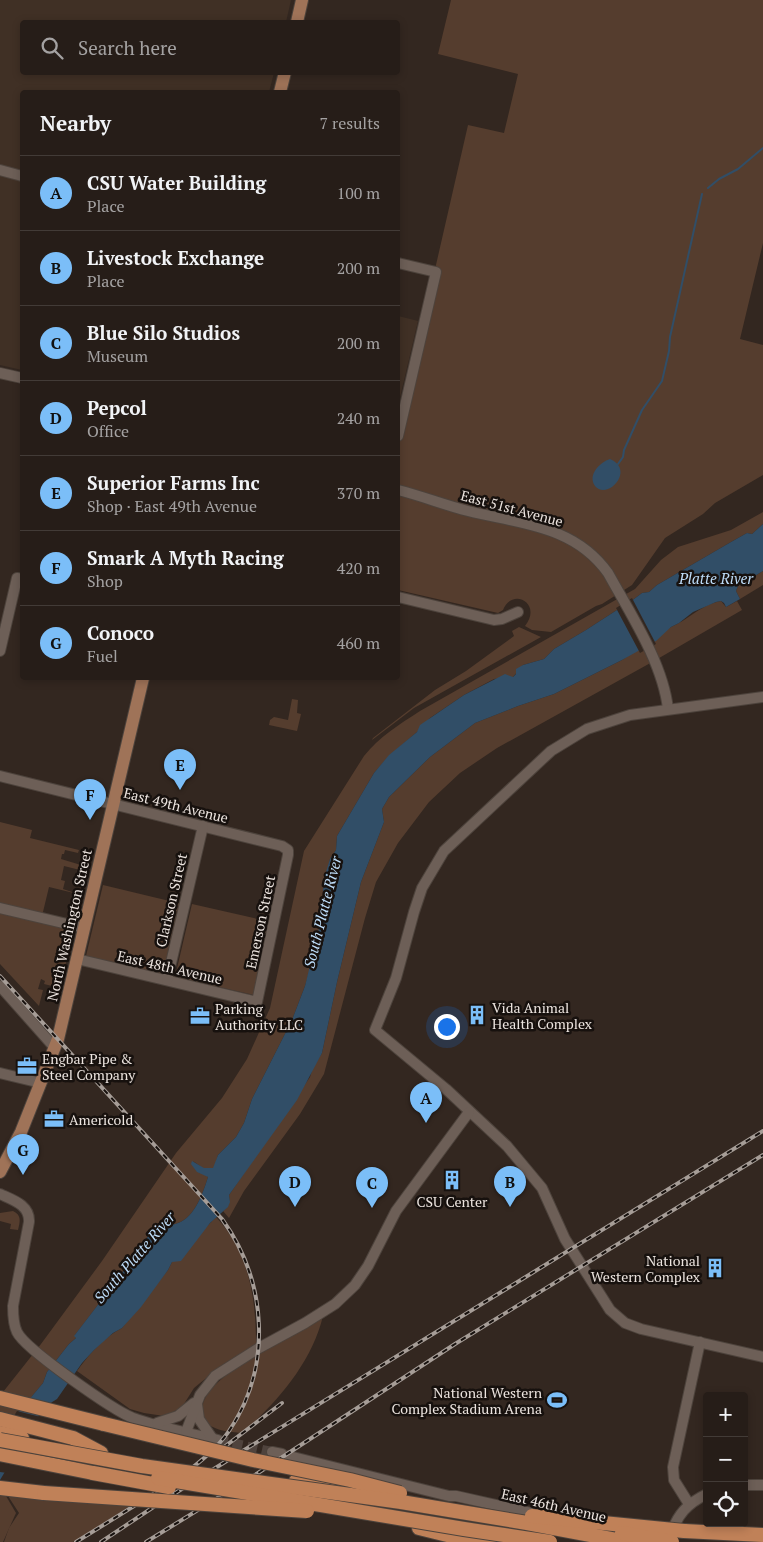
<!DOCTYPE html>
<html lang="en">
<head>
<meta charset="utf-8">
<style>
	body { margin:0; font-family:"PT Serif",serif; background:#322a25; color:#f1f3f6 }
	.controls { position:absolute; right:15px; bottom:15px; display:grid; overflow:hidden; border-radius:5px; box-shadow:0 2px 8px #0003 }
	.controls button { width:45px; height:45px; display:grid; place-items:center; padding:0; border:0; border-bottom:1px solid #423b37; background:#261d18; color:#f1f3f6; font:25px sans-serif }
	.you { position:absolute; left:446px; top:1026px; width:18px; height:18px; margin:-12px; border:4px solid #fff; border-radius:50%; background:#1a73e8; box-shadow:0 0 0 8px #1a73e833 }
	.badge { display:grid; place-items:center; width:32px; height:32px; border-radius:50%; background:#7bbef8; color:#111; font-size:16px; font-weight:700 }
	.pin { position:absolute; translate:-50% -41px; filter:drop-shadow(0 1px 2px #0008) }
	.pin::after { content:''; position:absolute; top:26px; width:18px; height:15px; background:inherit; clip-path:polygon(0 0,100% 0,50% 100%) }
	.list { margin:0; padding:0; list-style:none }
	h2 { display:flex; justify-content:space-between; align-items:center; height:65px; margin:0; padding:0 20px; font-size:21px }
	h2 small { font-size:16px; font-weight:400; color:#a4a2a2 }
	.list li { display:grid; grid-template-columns:32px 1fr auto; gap:15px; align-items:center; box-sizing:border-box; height:75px; padding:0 20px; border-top:1px solid #423b37 }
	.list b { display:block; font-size:19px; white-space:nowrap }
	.list p { margin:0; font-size:16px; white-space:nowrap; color:#a4a2a2 }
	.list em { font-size:16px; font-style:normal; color:#a4a2a2 }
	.icon { flex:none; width:28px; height:28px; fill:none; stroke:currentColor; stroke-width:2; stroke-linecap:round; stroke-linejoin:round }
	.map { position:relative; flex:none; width:763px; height:1542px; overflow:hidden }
	.search { position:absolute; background:#261d18; box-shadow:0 2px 8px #0003; left:20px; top:20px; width:380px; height:55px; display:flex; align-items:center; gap:12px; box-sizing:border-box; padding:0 18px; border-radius:5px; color:#a4a2a2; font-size:19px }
	.panel { position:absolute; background:#261d18; box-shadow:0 2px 8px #0003; left:20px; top:90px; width:380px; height:590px; border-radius:5px }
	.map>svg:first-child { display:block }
	.built { fill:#403025 }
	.green { fill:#553d2e }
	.water { fill:#314e67 }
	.pier { fill:#332720 }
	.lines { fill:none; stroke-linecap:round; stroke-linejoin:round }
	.stream { stroke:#314e67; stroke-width:2 }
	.minor-tunnel { stroke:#4f433d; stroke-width:10; stroke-dasharray:10 5; stroke-linecap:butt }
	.minor-casing { stroke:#4d433c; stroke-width:12 }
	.major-casing { stroke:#4d433c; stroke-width:14 }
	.highway-casing { stroke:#4d433c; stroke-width:16 }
	.minor { stroke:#6d5f57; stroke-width:10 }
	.major { stroke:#9f7358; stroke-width:12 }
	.highway { stroke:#c08158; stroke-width:14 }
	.rail-casing { stroke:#a69d97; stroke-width:4 }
	.rail { stroke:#17110e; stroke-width:2; stroke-dasharray:5.5; stroke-linecap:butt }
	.highway-bridge-casing { stroke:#4d433c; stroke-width:16; stroke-linecap:butt }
	.highway-bridge { stroke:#c08158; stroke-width:14 }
	.labels { text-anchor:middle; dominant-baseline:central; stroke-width:5; stroke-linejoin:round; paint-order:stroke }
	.street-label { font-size:14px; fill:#ece4df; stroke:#17110e }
	.poi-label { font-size:14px; fill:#ece4df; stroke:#17110e; text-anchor:start }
	.water-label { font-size:15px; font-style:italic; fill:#bddcf8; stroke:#17110e }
</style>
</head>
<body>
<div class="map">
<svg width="763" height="1542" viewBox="0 0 763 1542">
	<rect width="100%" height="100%" fill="#332720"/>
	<g class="built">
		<path d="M0 0H291L286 22H22V72L274 73 269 92H22V370L0 365Z"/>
		<path d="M398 316 418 321 398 406Z"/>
	</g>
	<g class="green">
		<path d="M451 0H763V243L740 339 763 345V475L715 503 703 514 665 538 632 585 602 604 596 606 551 632 532 630 525 626C543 603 512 587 503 610L498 613 398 590V431L468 125 504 133 518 74 438 54Z"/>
		<path d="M763 512V524L752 534 747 533 731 542 657 585 649 592 642 593 634 599 586 630 554 649 544 659 523 665 513 677 494 679 464 695 430 718 417 732 389 756 374 773 337 836 336 850 330 859 323 891 324 908 313 959 305 986 292 1020 252 1099 244 1123 236 1137 218 1155 214 1168 204 1169 193 1161 208 1177C203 1193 195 1217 178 1223 171 1226 162 1226 154 1228L117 1280 75 1335 76 1338 69 1344 47 1372 43 1383 33 1395 0 1444V1398L3 1392 41 1344 102 1261 176 1153 222 1098 247 1059 270 1008 304 851 364 756C379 737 400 724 420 711L635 589 661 560 678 547 731 530Z"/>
		<path d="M763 571V585L740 599 736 591 738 586Z"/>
		<path d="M721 601 726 607 737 601 742 610 654 661 497 748 460 773 429 802 398 843 376 882 365 918 324 1074 300 1114 244 1191 229 1218 223 1211C229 1206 230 1203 229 1195L310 1077 313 1067 322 1053 337 982 361 882 384 822 382 809 389 797 430 757 475 723 518 706 554 694 622 660 671 627C688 620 702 604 721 601Z"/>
		<path d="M519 627 541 637 414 708 372 740 373 738 435 690 466 671 514 636 512 631Z"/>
		<path d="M292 699 298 700 297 713 301 714 297 731 269 725 270 720 274 717 288 720Z"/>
		<path d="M0 822 32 830 30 838 79 850 78 853 65 850 64 854H62L61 859 81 865 80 870 64 866 61 880 65 881 63 889 78 894 80 887H83L82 895 49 887 42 916 0 906Z"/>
		<path d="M103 885 182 904 165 975 86 956Z"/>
		<path d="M192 904 271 922 254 995 175 977Z"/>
		<path d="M0 912 74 929 60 988 44 984 45 981 41 979 38 989 43 990 39 1006 0 964Z"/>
		<path d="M13 1211C22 1215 20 1222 18 1230L10 1229 11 1224 0 1221V1213Z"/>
		<path d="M216 1217C249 1252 256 1298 256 1344L222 1365 194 1388 184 1404 179 1409 164 1416 144 1413 130 1409 77 1371C89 1354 104 1337 122 1328L168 1270 172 1262Z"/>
		<path d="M323 1316C312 1362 277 1403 242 1433 233 1432 223 1432 215 1428 209 1426 205 1421 203 1414 192 1381 298 1330 323 1316Z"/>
		<path d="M0 1495 6 1496 16 1513 3 1542H0Z"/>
		<path d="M8 1496 132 1505 73 1542H4L9 1528 19 1513Z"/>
	</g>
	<g class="water">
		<path d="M610 459C636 470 607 501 595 486 587 475 600 462 610 459Z"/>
		<path d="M763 524V571L738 586 736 591 740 599 726 607 724 603 721 601 716 602 693 612 679 623 671 627 656 641 622 660 554 694 518 706 475 723 430 757 389 797 382 809 384 822 361 882 337 982 322 1053 297 1100 229 1195 230 1202 228 1207 210 1223 181 1261 172 1262 168 1270 141 1307 122 1328 113 1333 94 1350 82 1363 57 1399 49 1404 38 1417 0 1480V1443L17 1414 43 1383 47 1372 69 1344 76 1338 74 1336 117 1280 154 1228C162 1226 171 1226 178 1223 195 1217 203 1193 208 1177L197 1172 191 1164 192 1161 204 1168H213L218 1155 236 1137 244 1123 252 1099 292 1020 305 986 324 908 323 891 325 875 330 859 336 850 337 836 374 773 389 755 417 732 420 725 464 695 505 674 513 677 516 674V669L523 665 544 659 554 649 586 630 634 599 642 593 649 592 657 585 731 542 747 533 752 534Z"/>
	</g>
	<g class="pier">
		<path d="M632 598 656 644 640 653 616 608Z"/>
		<path d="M17 1411 41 1417 7 1473 0 1472V1438Z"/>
	</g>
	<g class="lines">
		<g class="stream">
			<path d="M708 188 719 179 738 169 763 148"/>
			<path d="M618 464 623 457 624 450 642 410 662 381 669 351 670 337 702 194"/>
		</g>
		<path class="minor-tunnel" d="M218 1440 272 1452"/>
		<defs>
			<g id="minor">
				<path d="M0 170 22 176"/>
				<path d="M398 263 436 272 398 436"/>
				<path d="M0 373 22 378"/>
				<path d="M398 490C422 496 444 505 468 511 520 524 574 525 608 573 630 613 663 663 668 709"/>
				<path d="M398 597 494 620 502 619 518 612"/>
				<path d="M0 651 17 578 22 579"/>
				<path d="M763 697 630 715 587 729 551 751 444 851 422 888 414 912 396 978 375 1030 446 1089 507 1146 542 1188 565 1239 610 1310 625 1323 641 1329 763 1357"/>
				<path d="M0 776 282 846 288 850V855L257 1002 77 959"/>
				<path d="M0 908 84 928"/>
				<path d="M167 980 203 826"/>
				<path d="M0 986 55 1048"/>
				<path d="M0 1073 41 1083"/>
				<path d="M0 1194C13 1200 30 1205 29 1222L13 1306C13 1314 13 1324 17 1332 25 1349 113 1410 133 1418 160 1428 190 1433 218 1440"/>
				<path d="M197 1404 199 1419 212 1438"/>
				<path d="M157 1423 178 1416 194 1403"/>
				<path d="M186 1432 200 1395 215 1376 259 1348 305 1323 335 1304 355 1285 368 1266 396 1211 469 1112"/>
				<path d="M272 1452 282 1454"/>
				<path d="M289 1456 449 1496H456L540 1515"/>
				<path d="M744 1485H763"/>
				<path d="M689 1504 674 1480 673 1467 700 1342"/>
				<path d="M671 1536C676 1515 688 1503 707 1494"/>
			</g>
			<g id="major">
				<path d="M297 22 302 0"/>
				<path d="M280 92 285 72"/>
				<path d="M0 1172 21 1132 58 1039 143 678"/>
			</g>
			<g id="highway">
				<path d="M0 1398 104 1424"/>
				<path d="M0 1419 73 1438 101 1453"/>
				<path d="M0 1433 22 1438"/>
				<path d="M0 1454 93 1473"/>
				<path d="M296 1481 369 1489"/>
				<path d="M0 1488 44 1493"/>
				<path d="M419 1528 476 1542"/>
				<path d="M684 1531 763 1535"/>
				<path d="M475 1537 503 1542"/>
			</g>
		</defs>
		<use href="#minor" class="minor-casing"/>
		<use href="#major" class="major-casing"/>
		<use href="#highway" class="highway-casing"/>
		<use href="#minor" class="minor"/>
		<use href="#major" class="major"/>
		<use href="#highway" class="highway"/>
		<defs>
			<g id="rail">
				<path d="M0 976 222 1219C267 1281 273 1366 229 1431 216 1450 197 1464 179 1478"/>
				<path d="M215 1454 282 1403"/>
				<path d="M76 1542 184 1475"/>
				<path d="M101 1542 161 1502 241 1452 763 1131"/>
				<path d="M146 1542 258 1473 455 1344 763 1155"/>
			</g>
		</defs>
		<use href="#rail" class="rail-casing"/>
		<use href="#rail" class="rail"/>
		<defs>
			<g id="highway-bridge">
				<path d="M104 1424 253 1460 350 1480 400 1493"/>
				<path d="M0 1440 142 1466 401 1502 527 1523 627 1542"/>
				<path d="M93 1473 169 1487"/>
				<path d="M158 1478 464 1529 550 1542"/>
				<path d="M44 1493 307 1511"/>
				<path d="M532 1516 684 1531"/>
				<path d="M622 1533 672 1542"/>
			</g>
		</defs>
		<use href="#highway-bridge" class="highway-bridge-casing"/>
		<use href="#highway-bridge" class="highway-bridge"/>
	</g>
	<defs>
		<symbol id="building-bare" viewBox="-9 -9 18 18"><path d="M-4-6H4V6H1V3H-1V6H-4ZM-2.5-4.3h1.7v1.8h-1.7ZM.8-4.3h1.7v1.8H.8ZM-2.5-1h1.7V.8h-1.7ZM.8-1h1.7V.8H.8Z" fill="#7bbef8" stroke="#17110e" stroke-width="2.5" paint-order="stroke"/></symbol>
		<symbol id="office-bare" viewBox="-9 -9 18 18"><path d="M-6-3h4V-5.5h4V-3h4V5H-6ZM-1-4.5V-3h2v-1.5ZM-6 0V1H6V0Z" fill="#7bbef8" stroke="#17110e" stroke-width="2.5" paint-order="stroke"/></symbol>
		<symbol id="stadium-bare" viewBox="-9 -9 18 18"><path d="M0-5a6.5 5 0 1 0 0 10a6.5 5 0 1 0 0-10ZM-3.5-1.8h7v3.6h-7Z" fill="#7bbef8" stroke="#17110e" stroke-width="2.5" paint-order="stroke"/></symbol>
	</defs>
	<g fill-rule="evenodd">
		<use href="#building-bare" x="463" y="1001" width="28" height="28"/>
		<use href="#office-bare" x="186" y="1002" width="28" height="28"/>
		<use href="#office-bare" x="13" y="1052" width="28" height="28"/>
		<use href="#office-bare" x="40" y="1105" width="28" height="28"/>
		<use href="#building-bare" x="438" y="1166" width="28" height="28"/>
		<use href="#building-bare" x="701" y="1254" width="28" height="28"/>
		<use href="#stadium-bare" x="543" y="1386" width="28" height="28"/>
	</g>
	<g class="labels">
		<g class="street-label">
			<text transform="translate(512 508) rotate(15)">East 51st Avenue</text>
			<text transform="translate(176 805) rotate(14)">East 49th Avenue</text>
			<text transform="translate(171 900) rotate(-77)">Clarkson Street</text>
			<text transform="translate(260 922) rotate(-78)">Emerson Street</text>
			<text transform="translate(69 925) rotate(-77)">North Washington Street</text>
			<text transform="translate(170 967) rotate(13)">East 48th Avenue</text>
			<text transform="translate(554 1505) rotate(13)">East 46th Avenue</text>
		</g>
		<g class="poi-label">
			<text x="492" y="1007">Vida Animal<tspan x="492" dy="16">Health Complex</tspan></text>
			<text x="215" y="1008">Parking<tspan x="215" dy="16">Authority LLC</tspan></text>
			<text x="42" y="1058">Engbar Pipe &amp;<tspan x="42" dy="16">Steel Company</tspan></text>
			<text x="69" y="1119">Americold</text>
			<text x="452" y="1201" text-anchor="middle">CSU Center</text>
			<text x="700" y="1260" text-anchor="end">National<tspan x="700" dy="16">Western Complex</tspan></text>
			<text x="542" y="1392" text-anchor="end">National Western<tspan x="542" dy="16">Complex Stadium Arena</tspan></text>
		</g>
		<g class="water-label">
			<text x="716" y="578">Platte River</text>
			<text transform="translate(322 912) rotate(-76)">South Platte River</text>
			<text transform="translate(134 1257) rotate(-49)">South Platte River</text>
		</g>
	</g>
</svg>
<div class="controls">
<button>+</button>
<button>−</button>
<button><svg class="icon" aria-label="locate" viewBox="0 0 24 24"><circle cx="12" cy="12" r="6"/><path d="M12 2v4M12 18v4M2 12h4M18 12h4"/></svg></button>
</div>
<div class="you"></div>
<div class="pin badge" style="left:426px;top:1123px">A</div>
<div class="pin badge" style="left:510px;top:1207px">B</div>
<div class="pin badge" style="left:372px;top:1208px">C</div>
<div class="pin badge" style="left:295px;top:1207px">D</div>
<div class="pin badge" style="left:180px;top:790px">E</div>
<div class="pin badge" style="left:90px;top:820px">F</div>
<div class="pin badge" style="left:23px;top:1175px">G</div>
<div class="search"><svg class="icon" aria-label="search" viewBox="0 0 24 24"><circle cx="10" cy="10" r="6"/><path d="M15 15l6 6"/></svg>Search here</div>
<section class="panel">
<h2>Nearby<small>7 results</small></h2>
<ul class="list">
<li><span class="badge">A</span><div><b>CSU Water Building</b><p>Place</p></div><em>100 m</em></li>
<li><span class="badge">B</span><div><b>Livestock Exchange</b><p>Place</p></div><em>200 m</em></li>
<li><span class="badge">C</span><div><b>Blue Silo Studios</b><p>Museum</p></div><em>200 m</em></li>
<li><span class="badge">D</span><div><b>Pepcol</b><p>Office</p></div><em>240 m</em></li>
<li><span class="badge">E</span><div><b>Superior Farms Inc</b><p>Shop · East 49th Avenue</p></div><em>370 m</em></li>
<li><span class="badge">F</span><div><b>Smark A Myth Racing</b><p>Shop</p></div><em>420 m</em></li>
<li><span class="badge">G</span><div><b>Conoco</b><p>Fuel</p></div><em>460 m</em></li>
</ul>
</section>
</div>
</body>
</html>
